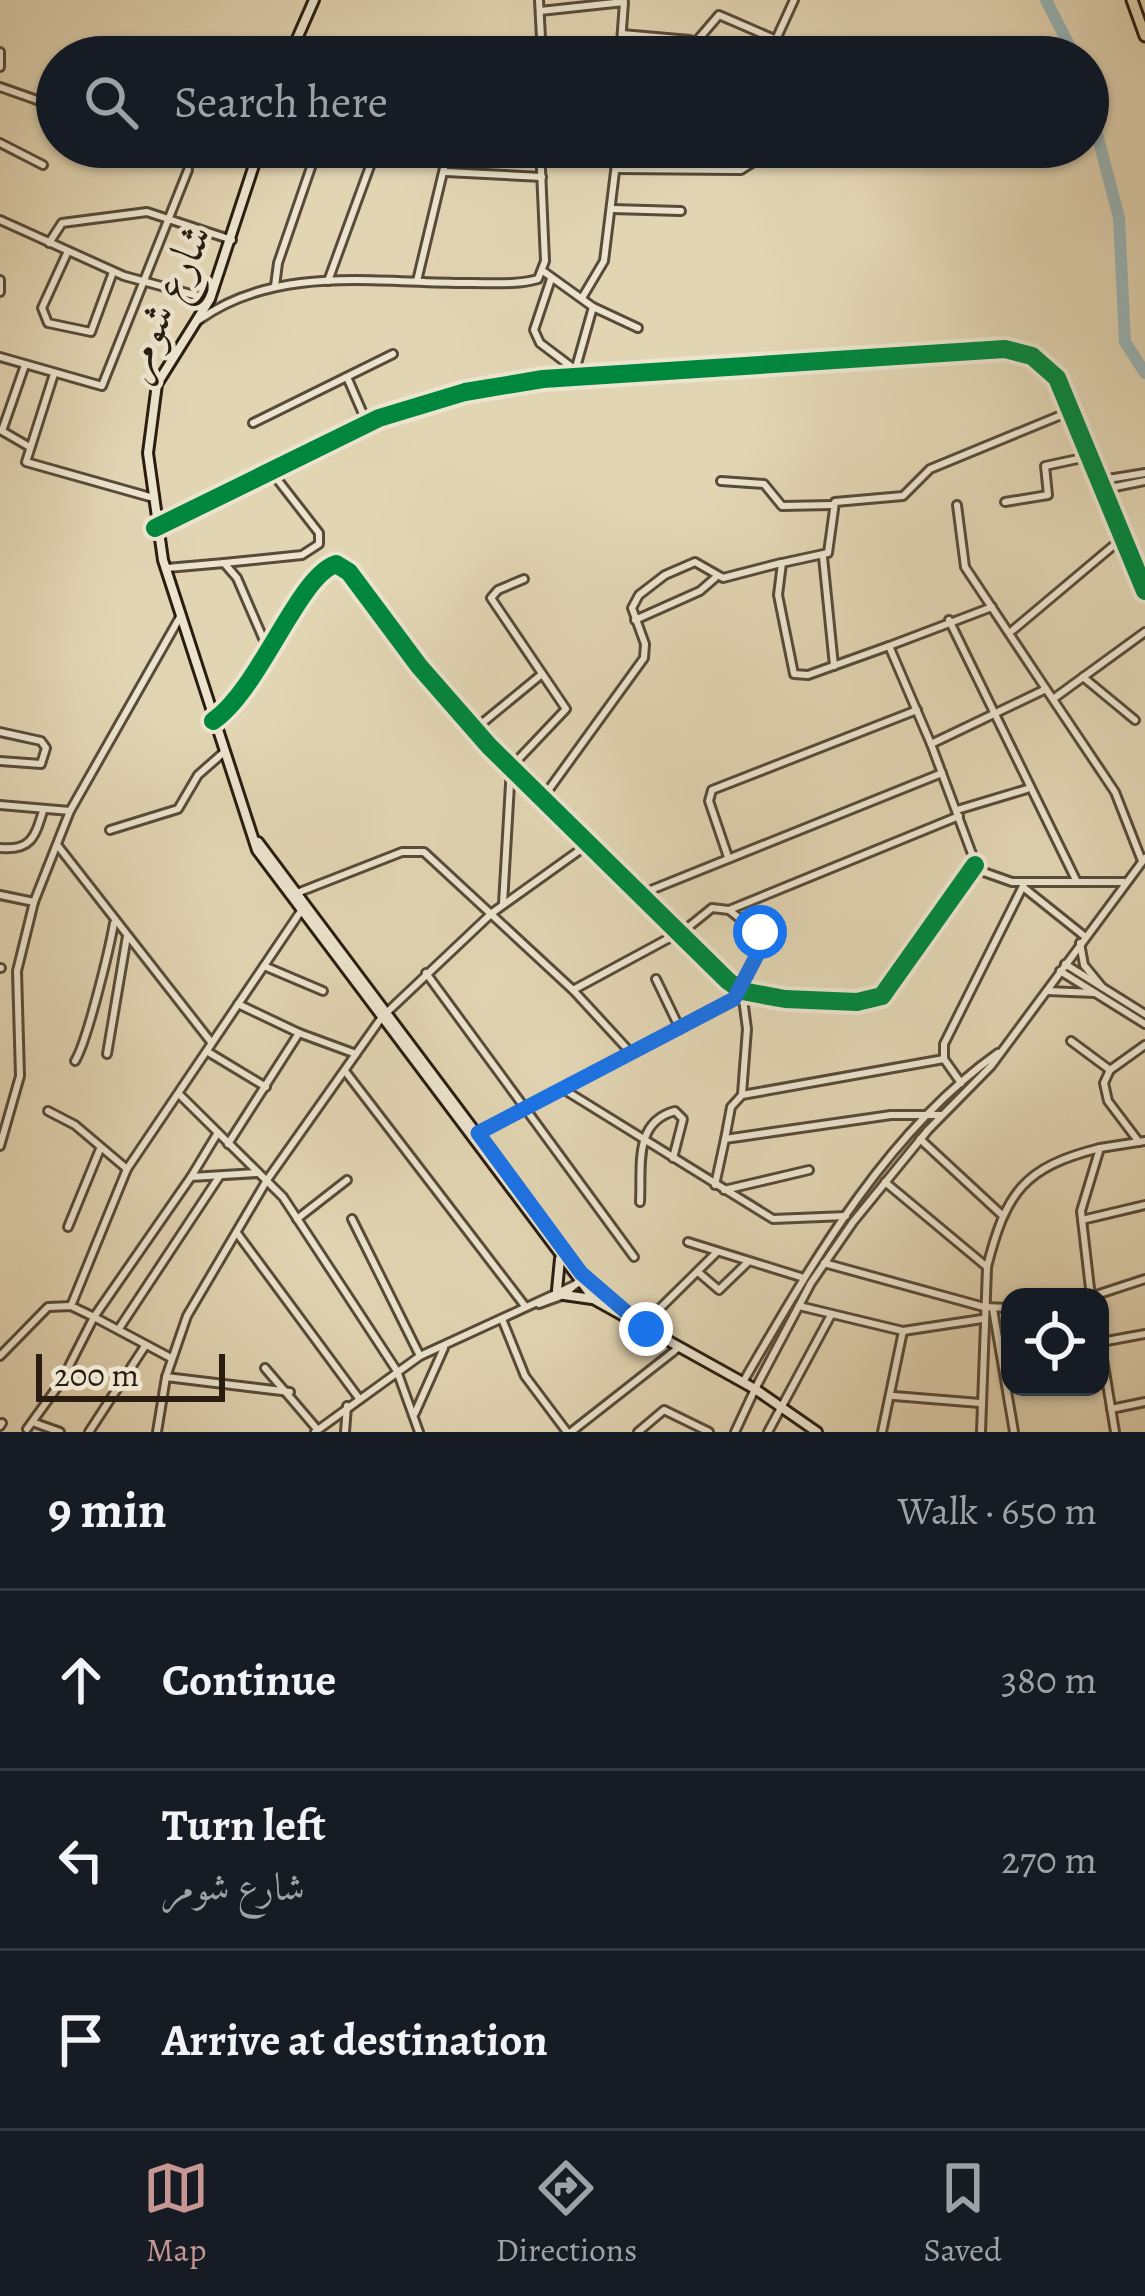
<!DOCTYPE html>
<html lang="en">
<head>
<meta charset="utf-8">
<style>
	body { margin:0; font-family:Alegreya,Amiri,serif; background:#242831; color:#f1f3f6 }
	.controls { position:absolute; right:36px; bottom:36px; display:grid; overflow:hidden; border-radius:24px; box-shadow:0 3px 9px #0004 }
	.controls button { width:108px; height:108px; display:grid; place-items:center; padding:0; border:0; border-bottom:3px solid #363941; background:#171b24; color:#f1f3f6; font:60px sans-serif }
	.scale { position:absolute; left:36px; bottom:30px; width:189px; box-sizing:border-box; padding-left:12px; border:6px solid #2a1d10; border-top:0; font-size:33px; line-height:42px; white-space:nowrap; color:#2a1d10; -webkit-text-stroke:9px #ece4ce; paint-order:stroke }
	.stop { position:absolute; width:36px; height:36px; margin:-27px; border:9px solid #1a73e8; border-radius:50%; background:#fff }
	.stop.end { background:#1a73e8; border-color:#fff; box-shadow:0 3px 12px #0008 }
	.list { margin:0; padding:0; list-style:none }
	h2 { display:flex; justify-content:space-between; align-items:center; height:156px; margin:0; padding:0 48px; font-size:51px }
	h2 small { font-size:39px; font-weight:400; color:#9ea1a6 }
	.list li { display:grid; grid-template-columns:78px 1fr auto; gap:36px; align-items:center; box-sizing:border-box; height:180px; padding:0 48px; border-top:3px solid #363941 }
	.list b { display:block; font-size:45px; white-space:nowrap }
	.list p { margin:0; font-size:39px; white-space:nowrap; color:#9ea1a6 }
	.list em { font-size:39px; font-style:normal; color:#9ea1a6 }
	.icon { flex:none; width:66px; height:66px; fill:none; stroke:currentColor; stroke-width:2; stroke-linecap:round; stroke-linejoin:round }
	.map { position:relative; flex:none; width:1145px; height:1432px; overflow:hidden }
	.search { position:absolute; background:#171b24; box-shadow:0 3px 9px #0004; left:36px; right:36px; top:36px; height:132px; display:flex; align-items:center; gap:30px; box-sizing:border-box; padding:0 42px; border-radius:66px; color:#9ea1a6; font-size:45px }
	.sheet { height:696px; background:#171b24 }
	nav { display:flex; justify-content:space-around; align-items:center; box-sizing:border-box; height:168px; border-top:3px solid #363941; background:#171b24; font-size:33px; color:#9ea1a6 }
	nav a { display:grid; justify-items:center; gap:6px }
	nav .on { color:#c59692 }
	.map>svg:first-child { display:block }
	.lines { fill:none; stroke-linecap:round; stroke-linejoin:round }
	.river { stroke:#99b6b8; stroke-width:12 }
	.minor-casing { stroke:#584b39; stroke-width:12 }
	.tertiary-casing { stroke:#584b39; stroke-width:12 }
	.secondary-casing { stroke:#2a1d10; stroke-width:14 }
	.primary-casing { stroke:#2a1d10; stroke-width:15 }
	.minor { stroke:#ece4ce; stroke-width:6 }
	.tertiary { stroke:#ece4ce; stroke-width:6 }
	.secondary { stroke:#ece4ce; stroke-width:8 }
	.primary { stroke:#e2d5b3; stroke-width:9 }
	.cycleway-casing { stroke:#ece4ce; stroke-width:26 }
	.cycleway { stroke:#00873e; stroke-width:18 }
	.route { stroke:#1a73e8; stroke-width:15 }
	.labels { text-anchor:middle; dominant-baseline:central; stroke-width:9; stroke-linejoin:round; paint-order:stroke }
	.street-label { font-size:45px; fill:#2a1d10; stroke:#ece4ce }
</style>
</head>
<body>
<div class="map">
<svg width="1145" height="1432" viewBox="0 0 1145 1432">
	<rect width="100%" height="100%" fill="#e2d5b3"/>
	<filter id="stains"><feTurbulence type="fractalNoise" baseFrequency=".00167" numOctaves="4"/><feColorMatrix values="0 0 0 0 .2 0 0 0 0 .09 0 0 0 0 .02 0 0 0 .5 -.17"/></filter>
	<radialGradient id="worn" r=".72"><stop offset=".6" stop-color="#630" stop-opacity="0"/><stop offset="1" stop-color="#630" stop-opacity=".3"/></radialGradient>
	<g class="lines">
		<g class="river">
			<path d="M1046 0 1075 57"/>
			<path d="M1088 99 1119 218 1125 342 1145 373"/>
		</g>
		<defs>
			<g id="minor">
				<path d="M539 0 542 57"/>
				<path d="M540 11 624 2 620 57"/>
				<path d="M622 34 690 40 701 57"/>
				<path d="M695 43 719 15 772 38"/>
				<path d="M0 52V67"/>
				<path d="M89 57H124"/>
				<path d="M768 57 794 0"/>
				<path d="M0 87 57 107"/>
				<path d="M0 143 43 165"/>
				<path d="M379 147 448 161"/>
				<path d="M758 159 787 147"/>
				<path d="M698 167 699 147"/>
				<path d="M617 169 741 170 755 161 761 147"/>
				<path d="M446 172 542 177"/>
				<path d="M612 209 681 211"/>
				<path d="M0 220 124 276 209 299"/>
				<path d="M49 243 62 223 147 212 232 240"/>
				<path d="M68 251 42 308 48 323 91 332 113 272"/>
				<path d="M543 271 593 307 573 378"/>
				<path d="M551 279 534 330 540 343 573 368"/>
				<path d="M0 280V292"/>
				<path d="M328 281 377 147"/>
				<path d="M417 281 449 147"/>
				<path d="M275 286 278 263 318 147"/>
				<path d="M582 298 604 261 618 147"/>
				<path d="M593 307 638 328"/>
				<path d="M199 320C279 263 380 284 472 283 494 283 517 285 538 279L545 261 540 147"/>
				<path d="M0 357 102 386 188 170"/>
				<path d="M25 365 2 431 28 446"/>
				<path d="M54 374 26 462 150 497"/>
				<path d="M347 377 367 423"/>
				<path d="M253 423 393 354"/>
				<path d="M721 481 764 484 782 506 832 505"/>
				<path d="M1005 502 1048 495 1045 466 1087 457"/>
				<path d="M957 505 965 567 1046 689"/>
				<path d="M823 557 834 666"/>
				<path d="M224 563 302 555 319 544V533L270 470"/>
				<path d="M167 568 224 563 237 578 269 652"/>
				<path d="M635 620 700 591 715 578"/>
				<path d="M949 620 1077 882H1124"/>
				<path d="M1013 630 1120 540"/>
				<path d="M889 646 808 675 794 674 778 595 782 563 828 553 835 502 903 496 930 469 1071 411"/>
				<path d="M1083 677 1135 720"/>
				<path d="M1053 699 1145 632"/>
				<path d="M213 721C260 689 298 576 336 564L349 572 419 666 489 746 728 981 742 991 785 999 857 1002 882 996 975 865"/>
				<path d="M475 729 542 674"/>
				<path d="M0 732 41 741 46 748 41 764 0 761"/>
				<path d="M931 744 889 646 992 607"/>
				<path d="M542 799 644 658 645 644 632 608 639 595 665 575 695 562 723 578 781 563"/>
				<path d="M0 805 70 811 180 617"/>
				<path d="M957 810 1027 789"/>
				<path d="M110 830 178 809 198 775 223 753"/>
				<path d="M58 846 211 1042"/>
				<path d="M0 848C31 851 35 837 43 811"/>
				<path d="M728 857 709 801 712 790 917 710"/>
				<path d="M1077 882H1012L978 870 931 744 1046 689 1115 792 1142 861"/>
				<path d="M1023 887 1083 935"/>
				<path d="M297 893 402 852H424L573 990 631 1053"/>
				<path d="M641 894 942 773"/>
				<path d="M0 895 34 902"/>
				<path d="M503 904 511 767 566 709 491 598 498 590 524 579"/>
				<path d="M729 910 959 816"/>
				<path d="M1065 964 1145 1014"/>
				<path d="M264 966 323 991"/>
				<path d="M0 968H1"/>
				<path d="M1060 971 1145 1024"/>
				<path d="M426 973 634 1257"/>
				<path d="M656 979 680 1029"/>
				<path d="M742 991 747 1029 742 1094"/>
				<path d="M299 1033 356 1054"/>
				<path d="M1071 1041 1110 1070"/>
				<path d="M208 1052 266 1087"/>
				<path d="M107 1054 127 936"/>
				<path d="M75 1061C87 1042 109 951 114 923"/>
				<path d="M345 1071 525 1306"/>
				<path d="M961 1083 944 1059V1044L1024 884"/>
				<path d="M563 1089 773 1219 846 1216"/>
				<path d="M181 1096 283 1197 397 1371 419 1432"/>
				<path d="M48 1111 75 1125 127 1169"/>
				<path d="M479 1133 729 1002 742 991 762 936 729 910 712 908 686 929 573 990"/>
				<path d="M725 1139 731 1107 742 1095 944 1059"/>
				<path d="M920 1139 1002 1215"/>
				<path d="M1139 1142 1108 1101 1104 1083 1110 1070 1145 1045"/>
				<path d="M228 1144 299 1033 238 1004"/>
				<path d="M0 1146 20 1076 17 971 34 902 70 811"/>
				<path d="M191 1177 217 1134"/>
				<path d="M885 1182 987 1267C1006 1192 1024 1167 1100 1148"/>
				<path d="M715 1185 725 1139 891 1115H941"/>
				<path d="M724 1190 809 1170"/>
				<path d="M640 1202C642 1167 633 1122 675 1111L683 1119 673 1158"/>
				<path d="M297 1219 347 1180"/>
				<path d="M352 1219 420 1356"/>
				<path d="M1082 1220 1145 1205"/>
				<path d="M68 1227 100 1149"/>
				<path d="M237 1233 358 1397"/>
				<path d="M688 1242 804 1278"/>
				<path d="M824 1263 984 1307 1010 1308"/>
				<path d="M698 1272 719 1290 748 1262"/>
				<path d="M1090 1297 1145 1279"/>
				<path d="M1091 1297 1081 1211 1100 1148 1145 1141"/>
				<path d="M539 1304 564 1295 579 1281"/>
				<path d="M71 1306 127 1169 303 908"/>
				<path d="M799 1306 903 1331 882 1432"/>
				<path d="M993 1309 1014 1432"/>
				<path d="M502 1319 525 1376 567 1432"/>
				<path d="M120 1327 219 1177"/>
				<path d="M639 1329 717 1252"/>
				<path d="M903 1331 982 1319"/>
				<path d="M1100 1341 1115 1432"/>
				<path d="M1101 1342 1145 1334"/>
				<path d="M0 1356 48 1307 71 1306 94 1317 191 1177 258 1173"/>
				<path d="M265 1368 317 1429"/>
				<path d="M166 1377 290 1392"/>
				<path d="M894 1396 980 1403"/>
				<path d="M1111 1409 1145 1402"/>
				<path d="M415 1413 444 1348"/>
				<path d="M35 1423 60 1432"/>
				<path d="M0 1426 2 1423"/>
				<path d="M27 1429 61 1382 94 1317 171 1358"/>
				<path d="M89 1432 145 1346"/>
				<path d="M157 1432 166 1377 187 1316 267 1180 382 1017 492 913 587 845"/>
				<path d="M315 1432 420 1356 581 1282"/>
				<path d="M345 1432 347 1406"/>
				<path d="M571 1432 678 1348"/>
				<path d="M638 1432 664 1410 709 1432"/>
				<path d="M735 1432 755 1389"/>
				<path d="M768 1432 831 1315"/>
				<path d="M981 1432 987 1268"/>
			</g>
			<g id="tertiary">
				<path d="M1096 481 1145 473"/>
				<path d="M1100 490 1145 481"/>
				<path d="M158 526 379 418 465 392 543 379 1005 349 1032 356 1057 378 1145 591"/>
				<path d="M1080 943 1084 965 1102 987"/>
				<path d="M1047 991 1095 993"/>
				<path d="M743 1382C811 1265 885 1133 998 1053"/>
				<path d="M755 1389 811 1283 853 1222 928 1130 991 1066 1145 858"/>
			</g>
			<g id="secondary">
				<path d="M289 57 314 0"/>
				<path d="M260 147 210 299 157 384 148 453 163 560 257 850 595 1300 755 1389 817 1432"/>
				<path d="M258 842 581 1273 638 1323"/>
				<path d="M557 1290 560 1259"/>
				<path d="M564 1295 592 1299"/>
			</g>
			<path id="primary" d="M1132 0 1145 36"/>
		</defs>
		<use href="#minor" class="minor-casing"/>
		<use href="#tertiary" class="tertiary-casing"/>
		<use href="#secondary" class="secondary-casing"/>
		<use href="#primary" class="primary-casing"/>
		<use href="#minor" class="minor"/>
		<use href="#tertiary" class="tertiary"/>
		<use href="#secondary" class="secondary"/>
		<use href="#primary" class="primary"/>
		<defs>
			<g id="cycleway">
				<path d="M155 528 379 418 465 392 543 379 1005 349 1032 356 1057 378 1145 591"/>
				<path d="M213 721C260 689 298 576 336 564L349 572 419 666 489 746 728 981 742 991 785 999 857 1002 882 996 975 865"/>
			</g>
		</defs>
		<use href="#cycleway" class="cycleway-casing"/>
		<use href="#cycleway" class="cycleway"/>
	</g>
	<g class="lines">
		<path class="route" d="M646 1329 581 1273 478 1133 734 999 756 957 760 932"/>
	</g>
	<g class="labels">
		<g class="street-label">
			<text transform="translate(164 301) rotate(-65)">شارع شومر</text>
		</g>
	</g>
	<rect width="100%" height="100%" filter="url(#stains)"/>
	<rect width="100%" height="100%" fill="url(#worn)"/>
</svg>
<div class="controls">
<button><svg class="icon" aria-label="locate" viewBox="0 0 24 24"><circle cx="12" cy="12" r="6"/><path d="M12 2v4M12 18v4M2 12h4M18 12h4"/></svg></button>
</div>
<div class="scale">200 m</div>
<div class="stop" style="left:760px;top:932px"></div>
<div class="stop end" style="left:646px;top:1329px"></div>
<div class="search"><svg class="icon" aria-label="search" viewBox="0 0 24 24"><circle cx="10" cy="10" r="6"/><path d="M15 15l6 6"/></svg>Search here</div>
</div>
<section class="sheet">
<h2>9 min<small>Walk · 650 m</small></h2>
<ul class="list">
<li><svg class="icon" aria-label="ahead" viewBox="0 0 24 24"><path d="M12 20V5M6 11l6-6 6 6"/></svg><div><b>Continue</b></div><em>380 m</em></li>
<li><svg class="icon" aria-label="left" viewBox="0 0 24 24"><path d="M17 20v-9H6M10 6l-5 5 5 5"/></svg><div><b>Turn left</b><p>شارع شومر</p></div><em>270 m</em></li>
<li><svg class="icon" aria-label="arrive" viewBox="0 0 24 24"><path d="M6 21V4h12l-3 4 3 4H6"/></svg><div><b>Arrive at destination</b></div></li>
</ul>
</section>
<nav>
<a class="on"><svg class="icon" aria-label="map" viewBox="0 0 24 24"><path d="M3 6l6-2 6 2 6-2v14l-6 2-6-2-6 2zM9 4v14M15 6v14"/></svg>Map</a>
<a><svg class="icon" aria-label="directions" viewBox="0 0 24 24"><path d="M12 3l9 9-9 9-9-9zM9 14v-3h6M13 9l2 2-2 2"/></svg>Directions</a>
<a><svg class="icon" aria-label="saved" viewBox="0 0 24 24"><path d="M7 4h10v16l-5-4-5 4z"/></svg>Saved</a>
</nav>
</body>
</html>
